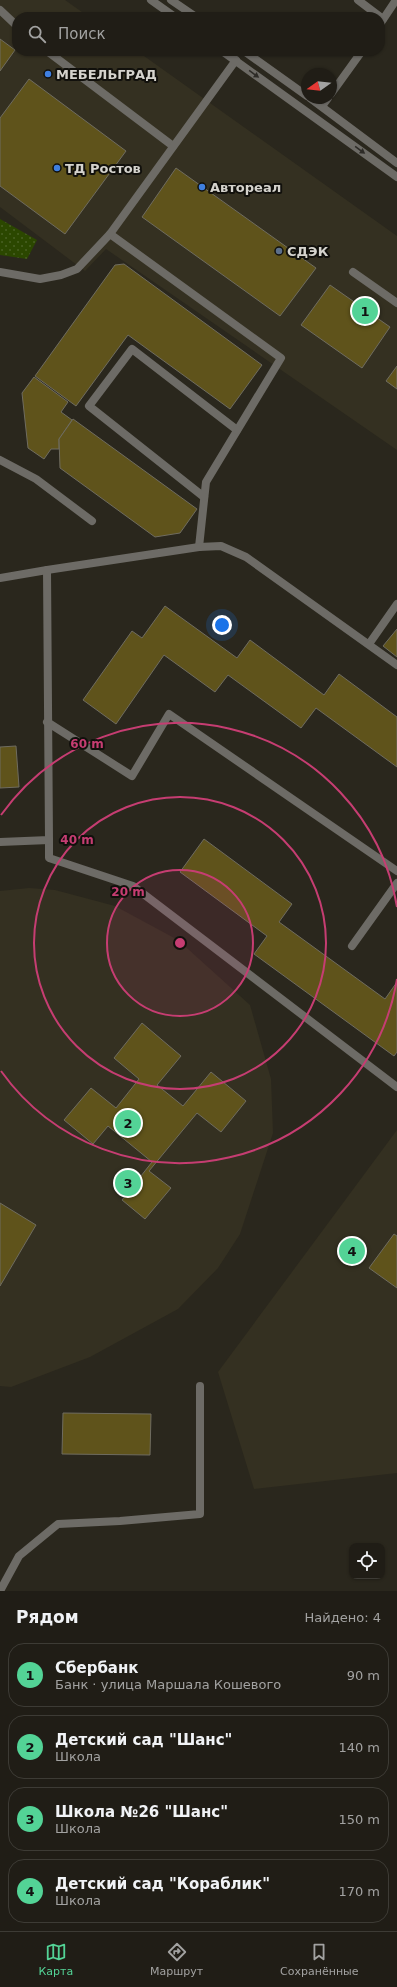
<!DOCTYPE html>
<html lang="ru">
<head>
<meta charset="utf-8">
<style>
	body { margin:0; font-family:"DejaVu Sans",sans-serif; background:#28261f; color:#f1f3f6 }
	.controls { position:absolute; right:12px; bottom:12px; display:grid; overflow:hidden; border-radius:8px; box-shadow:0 1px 3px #0004 }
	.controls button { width:36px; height:36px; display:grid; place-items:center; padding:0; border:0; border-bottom:1px solid #3d3b35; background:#201d16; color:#f1f3f6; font:20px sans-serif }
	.compass { position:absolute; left:301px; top:68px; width:36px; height:36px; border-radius:50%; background:#201d16; box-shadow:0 1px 3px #0004; rotate:255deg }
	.you { position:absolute; left:222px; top:625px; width:14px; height:14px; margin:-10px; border:3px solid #fff; border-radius:50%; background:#1a73e8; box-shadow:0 0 0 6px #1a73e833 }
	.badge { display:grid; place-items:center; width:26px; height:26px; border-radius:50%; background:#53d396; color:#111; font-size:13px; font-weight:700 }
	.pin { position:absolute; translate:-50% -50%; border:2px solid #fff; box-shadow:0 1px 4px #0006 }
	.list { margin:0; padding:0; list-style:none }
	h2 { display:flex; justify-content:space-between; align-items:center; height:52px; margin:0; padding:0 16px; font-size:17px }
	h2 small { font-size:13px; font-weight:400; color:#a2a2a1 }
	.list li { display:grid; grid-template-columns:26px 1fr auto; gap:12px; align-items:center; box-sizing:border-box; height:64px; margin:0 8px 8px; padding:0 8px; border:1px solid #3d3b35; border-radius:16px }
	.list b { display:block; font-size:15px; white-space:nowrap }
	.list p { margin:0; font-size:13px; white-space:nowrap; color:#a2a2a1 }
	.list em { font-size:13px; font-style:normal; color:#a2a2a1 }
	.icon { flex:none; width:22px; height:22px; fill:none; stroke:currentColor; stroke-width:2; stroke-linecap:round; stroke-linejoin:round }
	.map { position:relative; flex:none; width:397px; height:1591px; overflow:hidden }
	.search { position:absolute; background:#201d16; box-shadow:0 1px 3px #0004; left:12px; right:12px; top:12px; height:44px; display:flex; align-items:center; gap:10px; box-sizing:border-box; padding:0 14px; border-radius:16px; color:#a2a2a1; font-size:15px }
	.sheet { height:340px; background:#201d16 }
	nav { display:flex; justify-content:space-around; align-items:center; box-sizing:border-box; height:56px; border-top:1px solid #3d3b35; background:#201d16; font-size:11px; color:#a2a2a1 }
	nav a { display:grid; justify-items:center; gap:2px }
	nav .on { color:#53d396 }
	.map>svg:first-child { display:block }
	.built { fill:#343021 }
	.park { fill:url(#park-dots) }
	.building { fill:#5f531b; stroke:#6f6c60 }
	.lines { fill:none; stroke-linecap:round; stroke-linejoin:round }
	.service { stroke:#6d6b66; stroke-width:8 }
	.minor { stroke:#6d6b66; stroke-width:8 }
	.tertiary { stroke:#6d6b66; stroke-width:8 }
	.oneway { fill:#2d2b27 }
	.ring { fill:none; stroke:#c63d72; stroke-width:2 }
	.shop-dot { fill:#3f7fe0; stroke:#11100c; stroke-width:1.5 }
	.service-dot { fill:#5c6f8a; stroke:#11100c; stroke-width:1.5 }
	.labels { text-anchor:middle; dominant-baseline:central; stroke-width:4; stroke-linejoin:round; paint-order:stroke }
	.poi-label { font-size:13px; font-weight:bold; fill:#d5d3cd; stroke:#11100c; text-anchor:start }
	.centre { fill:#c63d72; stroke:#11100c; stroke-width:2 }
	.ring-label { font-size:12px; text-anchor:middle; font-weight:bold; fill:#c63d72; stroke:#11100c; stroke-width:4; stroke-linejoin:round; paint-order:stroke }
</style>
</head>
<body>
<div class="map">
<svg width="397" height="1591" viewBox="0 0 397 1591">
	<defs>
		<pattern id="park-dots" width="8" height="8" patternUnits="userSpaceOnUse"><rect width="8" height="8" fill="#2b4700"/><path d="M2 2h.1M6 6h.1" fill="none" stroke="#496124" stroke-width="1.8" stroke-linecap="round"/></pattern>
	</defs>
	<rect width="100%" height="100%" fill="#2a271d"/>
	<g class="built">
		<path d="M0 0H65L89 17H17V51H137L397 236V450L106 249 85 271 0 207Z"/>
		<path d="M29 888 55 890 115 906 178 940 250 1005 271 1079 273 1133 240 1234 218 1268 178 1309 90 1357 11 1387 0 1386V891Z"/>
		<path d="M397 1130V1473L254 1489 218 1372Z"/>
	</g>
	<path class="park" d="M0 219 37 240 27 259 0 255Z"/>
	<g class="building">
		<path d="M0 39 15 50 0 71Z"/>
		<path d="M29 79 126 151 65 234 0 186V118Z"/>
		<path d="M176 168 316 268 280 316 142 217Z"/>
		<path d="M124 264 262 365 230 409 128 335 76 406 35 376 115 265Z"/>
		<path d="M330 285 390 327 362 368 301 325Z"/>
		<path d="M397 366V389L386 381Z"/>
		<path d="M34 377 68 402 61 412 72 420 59 439V449H51L44 459 28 448 22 393Z"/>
		<path d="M73 419 197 509 180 533 155 537 60 468 59 439Z"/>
		<path d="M165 606 237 658 250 640 324 695 339 674 397 717V767L316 708 301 728 228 675 215 692 164 655 116 724 83 700 132 631 142 638Z"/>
		<path d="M397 629V657L383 646Z"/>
		<path d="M16 746 19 787 0 788V747Z"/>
		<path d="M204 839 292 904 279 922 385 999 397 982V1052L394 1056 254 954 267 936 180 872Z"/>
		<path d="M142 1023 181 1056 157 1085 183 1106 211 1072 246 1101 221 1132 197 1113 149 1171 171 1188 145 1219 122 1200 152 1162 108 1126 93 1144 64 1120 91 1088 116 1108 139 1079 114 1058Z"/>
		<path d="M0 1203 36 1225 0 1286Z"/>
		<path d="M394 1234 397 1236V1288L369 1268Z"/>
		<path d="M63 1413 151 1414 150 1455 62 1454Z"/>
	</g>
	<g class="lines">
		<g class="service">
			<path d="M358 0 383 19"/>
			<path d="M0 10 17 26"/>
			<path d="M47 51 173 146"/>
			<path d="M110 234 281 358 206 482 199 547"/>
			<path d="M0 272 40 279 61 275 77 269 110 234 236 60"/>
			<path d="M353 272 397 303"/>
			<path d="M0 460 36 479 92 521"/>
			<path d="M204 497 89 406 132 349 237 430"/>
			<path d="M0 578 47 570"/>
			<path d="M369 644 397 604"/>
			<path d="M47 722 132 776 169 714 397 871"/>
			<path d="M49 840V858L133 886 397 1087"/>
			<path d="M0 842 49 840 47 570 199 547 221 546 246 557 397 665"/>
			<path d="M352 946 397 883"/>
			<path d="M0 1591 19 1556 58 1524 120 1521 200 1514V1386"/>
		</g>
		<g class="minor">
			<path d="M380 24 396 0"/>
			<path d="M331 94 362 51"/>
			<path d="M322 106 328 98"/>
		</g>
		<g class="tertiary">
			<path d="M151 0 175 17"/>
			<path d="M171 0 196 17"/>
			<path d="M222 51 397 177"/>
			<path d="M244 51 307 96"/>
			<path d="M310 98 397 163"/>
		</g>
	</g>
	<defs><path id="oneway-solid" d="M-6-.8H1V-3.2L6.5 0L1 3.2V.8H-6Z"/></defs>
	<g class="oneway">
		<use href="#oneway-solid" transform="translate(254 74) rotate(36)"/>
		<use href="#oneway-solid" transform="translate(360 150) rotate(36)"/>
	</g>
	<circle cx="180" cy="943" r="73" fill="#c63d72" fill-opacity=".12"/>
	<g class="ring">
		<circle cx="180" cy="943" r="73"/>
		<circle cx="180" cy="943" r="146"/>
		<path d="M397 979A220 220 0 0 1 1 1071M1 815A220 220 0 0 1 397 907"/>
	</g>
	<g class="shop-dot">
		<circle cx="48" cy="74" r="4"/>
		<circle cx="57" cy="168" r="4"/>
		<circle cx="202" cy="187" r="4"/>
	</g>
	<circle class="service-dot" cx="279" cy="251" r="4"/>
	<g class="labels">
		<g class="poi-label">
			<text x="56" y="74">МЕБЕЛЬГРАД</text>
			<text x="65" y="168">ТД Ростов</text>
			<text x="210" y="187">Автореал</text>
			<text x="287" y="251">СДЭК</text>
		</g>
	</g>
	<circle cx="180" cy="943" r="6" class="centre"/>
	<g class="ring-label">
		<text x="87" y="748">60 m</text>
		<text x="77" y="844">40 m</text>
		<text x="128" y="896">20 m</text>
	</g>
</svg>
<div class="controls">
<button><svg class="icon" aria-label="locate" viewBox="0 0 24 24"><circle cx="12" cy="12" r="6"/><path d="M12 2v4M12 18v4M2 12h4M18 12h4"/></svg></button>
</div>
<svg class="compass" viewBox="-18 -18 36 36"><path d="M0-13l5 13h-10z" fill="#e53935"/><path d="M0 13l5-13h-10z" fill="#a2a2a1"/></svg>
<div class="you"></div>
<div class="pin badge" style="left:365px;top:311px">1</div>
<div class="pin badge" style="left:128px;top:1123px">2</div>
<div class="pin badge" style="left:128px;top:1183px">3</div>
<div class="pin badge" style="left:352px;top:1251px">4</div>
<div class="search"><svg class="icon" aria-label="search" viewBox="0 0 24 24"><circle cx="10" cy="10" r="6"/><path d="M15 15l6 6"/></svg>Поиск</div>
</div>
<section class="sheet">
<h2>Рядом<small>Найдено: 4</small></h2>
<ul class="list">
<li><span class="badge">1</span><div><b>Сбербанк</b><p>Банк · улица Маршала Кошевого</p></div><em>90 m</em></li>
<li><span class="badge">2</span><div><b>Детский сад &quot;Шанс&quot;</b><p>Школа</p></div><em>140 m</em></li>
<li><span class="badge">3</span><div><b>Школа №26 &quot;Шанс&quot;</b><p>Школа</p></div><em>150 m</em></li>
<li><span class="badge">4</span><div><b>Детский сад &quot;Кораблик&quot;</b><p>Школа</p></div><em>170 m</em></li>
</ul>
</section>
<nav>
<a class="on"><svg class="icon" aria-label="map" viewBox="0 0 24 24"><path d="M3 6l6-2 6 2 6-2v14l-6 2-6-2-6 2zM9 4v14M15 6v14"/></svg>Карта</a>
<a><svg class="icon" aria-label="directions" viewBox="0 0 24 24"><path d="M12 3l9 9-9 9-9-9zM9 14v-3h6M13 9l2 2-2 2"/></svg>Маршрут</a>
<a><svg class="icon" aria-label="saved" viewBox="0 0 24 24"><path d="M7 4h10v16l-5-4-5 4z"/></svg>Сохранённые</a>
</nav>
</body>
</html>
